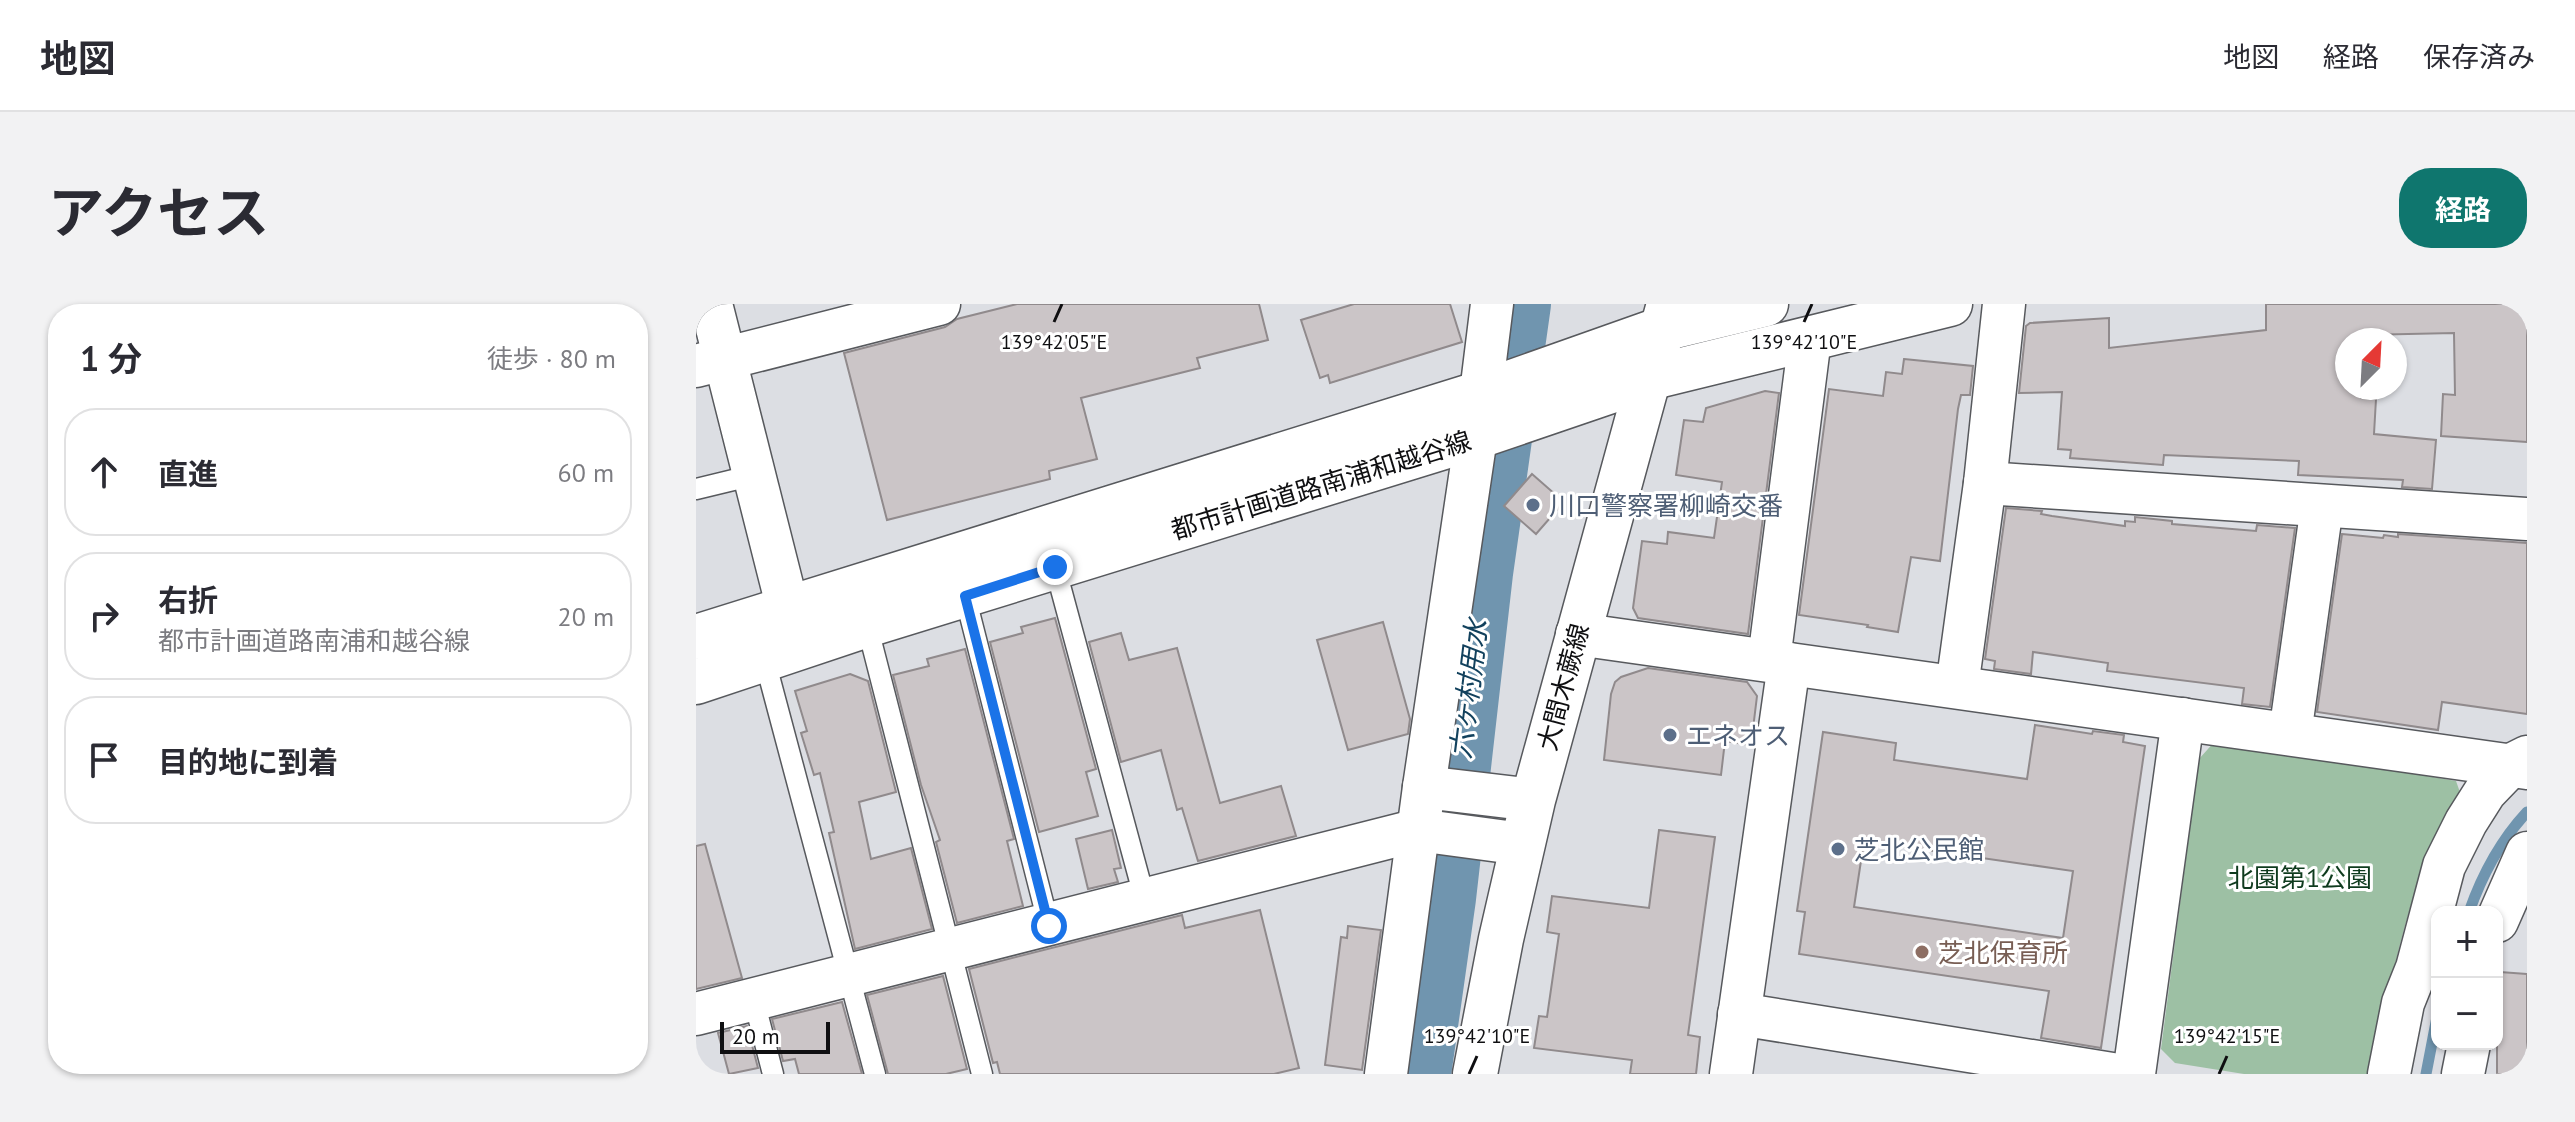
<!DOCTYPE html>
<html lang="ja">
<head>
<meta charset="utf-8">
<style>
	body { margin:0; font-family:"PT Sans","Noto Sans JP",sans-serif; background:#f2f2f3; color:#2b2b33 }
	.controls { position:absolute; right:24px; bottom:24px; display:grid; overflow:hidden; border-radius:16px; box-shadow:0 2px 6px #0004 }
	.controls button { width:72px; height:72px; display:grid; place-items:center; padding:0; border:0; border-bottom:2px solid #e1e1e2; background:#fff; color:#2b2b33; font:40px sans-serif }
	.compass { position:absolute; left:1639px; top:24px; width:72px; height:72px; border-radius:50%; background:#fff; box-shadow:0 2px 6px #0004; rotate:24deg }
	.scale { position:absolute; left:24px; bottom:20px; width:110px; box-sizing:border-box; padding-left:8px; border:4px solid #0f0f11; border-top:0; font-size:22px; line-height:28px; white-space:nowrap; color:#0f0f11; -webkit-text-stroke:6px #fff; paint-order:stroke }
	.stop { position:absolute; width:24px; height:24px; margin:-18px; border:6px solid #1a73e8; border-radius:50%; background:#fff }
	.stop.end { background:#1a73e8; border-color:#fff; box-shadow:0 2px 8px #0008 }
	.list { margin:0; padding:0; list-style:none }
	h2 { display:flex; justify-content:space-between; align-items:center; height:104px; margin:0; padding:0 32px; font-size:34px }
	h2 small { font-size:26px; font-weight:400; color:#7c7c81 }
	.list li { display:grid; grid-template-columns:52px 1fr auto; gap:24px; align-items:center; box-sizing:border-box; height:128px; margin:0 16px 16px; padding:0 16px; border:2px solid #e1e1e2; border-radius:32px }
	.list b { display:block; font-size:30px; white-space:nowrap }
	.list p { margin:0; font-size:26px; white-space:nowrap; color:#7c7c81 }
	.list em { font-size:26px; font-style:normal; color:#7c7c81 }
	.icon { flex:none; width:44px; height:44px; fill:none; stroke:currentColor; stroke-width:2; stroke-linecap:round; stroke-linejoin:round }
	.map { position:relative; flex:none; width:1831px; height:770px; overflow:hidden; border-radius:32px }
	header { display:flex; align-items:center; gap:48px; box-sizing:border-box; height:112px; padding:0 40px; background:#fff; border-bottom:2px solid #e1e1e2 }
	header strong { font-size:38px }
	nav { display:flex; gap:44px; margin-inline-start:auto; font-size:28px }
	.intro { display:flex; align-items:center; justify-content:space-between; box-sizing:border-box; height:192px; padding:0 48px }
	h1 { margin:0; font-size:56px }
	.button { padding:20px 36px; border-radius:32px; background:#0f766e; color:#fff; font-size:28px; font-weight:700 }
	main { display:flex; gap:48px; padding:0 48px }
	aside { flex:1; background:#fff; border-radius:32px; box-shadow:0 2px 6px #0004 }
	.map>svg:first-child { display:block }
	.green { fill:#9dc0a4 }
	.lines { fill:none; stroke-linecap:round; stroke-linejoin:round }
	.stream { stroke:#7095af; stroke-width:11 }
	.river { stroke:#7095af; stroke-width:66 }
	.building { fill:#cbc5c7; stroke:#908a8c; stroke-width:2; fill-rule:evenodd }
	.service-casing { stroke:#57595d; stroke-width:23 }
	.minor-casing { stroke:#57595d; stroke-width:45 }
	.tertiary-casing { stroke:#57595d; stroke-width:47 }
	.secondary-casing { stroke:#57595d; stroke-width:47 }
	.service { stroke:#fff; stroke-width:20 }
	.minor { stroke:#fff; stroke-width:42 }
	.tertiary { stroke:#fff; stroke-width:44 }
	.secondary { stroke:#fff; stroke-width:44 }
	.route { stroke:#1a73e8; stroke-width:10 }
	.ticks { fill:none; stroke:#0f0f11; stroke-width:3 }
	.service-dot { fill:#5c6f8a; stroke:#fff; stroke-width:3 }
	.education-dot { fill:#8d6e63; stroke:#fff; stroke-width:3 }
	.labels { text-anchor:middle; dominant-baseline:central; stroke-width:6; stroke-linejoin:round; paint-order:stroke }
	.street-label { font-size:26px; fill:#0f0f11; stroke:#fff }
	.service-label { font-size:26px; fill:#4e5e75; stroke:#fff; text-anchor:start }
	.park-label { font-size:26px; fill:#0f3b1e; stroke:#fff }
	.education-label { font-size:26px; fill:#785e54; stroke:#fff; text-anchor:start }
	.water-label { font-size:28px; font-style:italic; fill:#12415d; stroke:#fff }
	.ticks-label { font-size:20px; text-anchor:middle; fill:#0f0f11; stroke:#fff; stroke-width:6; stroke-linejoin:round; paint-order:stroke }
</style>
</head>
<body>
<header>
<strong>地図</strong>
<nav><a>地図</a><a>経路</a><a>保存済み</a></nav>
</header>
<div class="intro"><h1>アクセス</h1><a class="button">経路</a></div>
<main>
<aside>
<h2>1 分<small>徒歩 · 80 m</small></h2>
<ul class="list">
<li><svg class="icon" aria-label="ahead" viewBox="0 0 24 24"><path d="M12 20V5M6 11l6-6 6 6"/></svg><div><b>直進</b></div><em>60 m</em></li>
<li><svg class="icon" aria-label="right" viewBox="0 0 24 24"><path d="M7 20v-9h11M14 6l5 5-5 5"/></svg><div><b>右折</b><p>都市計画道路南浦和越谷線</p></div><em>20 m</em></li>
<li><svg class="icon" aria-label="arrive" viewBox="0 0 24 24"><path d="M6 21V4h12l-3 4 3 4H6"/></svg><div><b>目的地に到着</b></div></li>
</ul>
</aside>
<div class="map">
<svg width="1831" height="770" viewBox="0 0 1831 770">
	<rect width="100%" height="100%" fill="#dcdee3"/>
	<path class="green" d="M1520 436 1760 477 1766 494C1720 535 1690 705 1674 770H1548L1479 759 1465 745 1503 455Z"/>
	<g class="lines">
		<g class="stream">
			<path d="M1773 608C1786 571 1804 537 1831 508"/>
			<path d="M1730 770 1741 713"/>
		</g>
		<path class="river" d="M722 770 747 594 784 269 822 0"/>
	</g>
	<g class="building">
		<path d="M321 0H563L572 36 501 54 504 64 385 94 401 155 353 167 354 175 191 216 148 49 249 23 261 15Z"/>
		<path d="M658 0H754L766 38 634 79 632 71 624 74 605 16Z"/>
		<path d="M1570 0H1831V138L1745 132 1747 90 1759 91 1758 29 1666 31V36H1651V84H1665V94L1680 95 1678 130 1740 136 1736 185 1706 183 1707 176 1602 171 1603 157 1468 151 1467 161 1374 154 1375 146 1362 145 1366 88 1323 89 1330 22 1334 19 1413 14V44L1570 26Z"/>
		<path d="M1208 55 1277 62 1274 91H1265L1262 105 1244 257 1215 253 1202 328 1171 323 1172 321 1103 311 1133 85 1187 92 1190 68 1206 70Z"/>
		<path d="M1069 87 1083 89 1052 330 942 314 937 304 946 237 971 240 972 228 1018 234 1026 178 980 171 988 116 1007 118 1010 104Z"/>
		<path d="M836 170 868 198 840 230 808 202Z"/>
		<path d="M1310 204 1346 207 1345 210 1356 212 1429 222V217L1439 218V213L1476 217V220L1560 227 1561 221 1599 224 1574 403 1546 400 1548 384 1411 367 1412 359 1337 348 1335 370 1298 365 1299 357 1289 355Z"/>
		<path d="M1646 230 1687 234 1688 231 1702 233V230L1831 239V410L1746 398 1742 426 1621 408Z"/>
		<path d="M359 314 400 465 390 468 402 512 343 528 294 338 327 329 325 323Z"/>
		<path d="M687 318 714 415 712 430 652 446 621 336Z"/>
		<path d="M425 329 433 356 481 344 524 499 585 482 600 532 502 557 486 504 481 506 465 446 425 458 393 338Z"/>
		<path d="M269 345 318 535 311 537 327 602 261 619 240 538 244 536 225 481 197 371 233 362 231 355Z"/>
		<path d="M952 364 1051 378 1061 392 1055 441 1029 437 1025 471 908 456 915 390 919 378 925 373Z"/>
		<path d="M154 370 172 377 200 488 163 498 175 555 215 544 236 625 159 645 133 529 138 528 124 469 118 471 105 429 111 427 99 387Z"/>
		<path d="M1339 421 1396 430 1397 427 1428 431 1427 438 1449 442 1405 744 1345 734 1353 687 1103 650 1109 608 1101 607 1127 428 1200 439 1198 456 1331 475ZM1168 537 1377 567 1367 634 1158 603Z"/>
		<path d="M416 526 425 564 418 565 422 578 392 585 380 535Z"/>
		<path d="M963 526 1019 533 992 731 1004 733 1000 770H934L936 756 838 744 843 712 851 713 863 630 851 628 856 592 953 604Z"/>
		<path d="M9 540 46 674 0 685V542Z"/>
		<path d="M564 606 603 764 578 770H304L301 758 297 759 273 665 486 611 489 624Z"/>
		<path d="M652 622 685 626 666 766 629 761 645 633 651 634Z"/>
		<path d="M1804 668 1831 670V770H1801V691Z"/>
		<path d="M247 672 271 765 250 770H192L171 691Z"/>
		<path d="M146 698 166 770H103L99 755 87 757 76 715Z"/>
		<path d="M51 722 62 764 33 770 22 729Z"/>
	</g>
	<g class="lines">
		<defs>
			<g id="service">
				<path d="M0 185 58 171"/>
				<path d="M359 263 449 596"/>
				<path d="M269 292 353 622"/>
				<path d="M171 321 286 770"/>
				<path d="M69 357 179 770"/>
				<path d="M57 693 77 770"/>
			</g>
			<g id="minor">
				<path d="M15 0 92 305"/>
				<path d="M0 62 243 0"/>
				<path d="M785 89 796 0"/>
				<path d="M1289 179 1831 215"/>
				<path d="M881 330 1831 464"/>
				<path d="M1073 356 1114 34"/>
				<path d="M1261 383 1289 179 1308 0"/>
				<path d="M1594 430 1626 202"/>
				<path d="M728 483 837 496"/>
				<path d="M1801 617 1831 549"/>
				<path d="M0 710 722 526 826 540"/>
				<path d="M1043 710 1416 770"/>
				<path d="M690 770 728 483 780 133"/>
				<path d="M1035 770 1093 360"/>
				<path d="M1438 770 1487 415"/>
				<path d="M1693 770 1707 699 1721 664 1748 562 1770 518 1789 488 1815 461 1831 453"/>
				<path d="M1767 770 1773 740"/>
			</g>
			<g id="tertiary">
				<path d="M0 333 785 89 966 25 1070 0"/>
				<path d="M0 378 171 321 780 133 953 74 1254 0"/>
			</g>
			<path id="secondary" d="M779 770 805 635 837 496 973 0"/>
		</defs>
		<use href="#service" class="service-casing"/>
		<use href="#minor" class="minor-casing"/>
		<use href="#tertiary" class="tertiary-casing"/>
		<use href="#secondary" class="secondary-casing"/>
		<use href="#service" class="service"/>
		<use href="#minor" class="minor"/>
		<use href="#tertiary" class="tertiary"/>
		<use href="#secondary" class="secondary"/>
	</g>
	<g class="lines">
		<path class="route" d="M353 622 269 292 359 263"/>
	</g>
	<path class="ticks" d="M358 18 366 0M1108 18 1116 0M773 770 781 752M1523 770 1531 752"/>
	<g class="service-dot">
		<circle cx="837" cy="201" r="8"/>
		<circle cx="974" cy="431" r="8"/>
		<circle cx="1142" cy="545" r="8"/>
	</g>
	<circle class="education-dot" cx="1226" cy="648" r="8"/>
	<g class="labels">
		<g class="street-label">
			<text transform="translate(625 181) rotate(-17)">都市計画道路南浦和越谷線</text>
			<text transform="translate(867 383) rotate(-75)">大間木蕨線</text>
		</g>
		<g class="service-label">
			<text x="853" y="201">川口警察署柳崎交番</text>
			<text x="990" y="431">エネオス</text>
			<text x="1158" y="545">芝北公民館</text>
		</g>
		<g class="park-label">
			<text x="1604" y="573">北園第1公園</text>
		</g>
		<g class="education-label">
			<text x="1242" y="648">芝北保育所</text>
		</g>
		<g class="water-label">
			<text transform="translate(772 385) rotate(-83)">六ヶ村用水</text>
		</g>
	</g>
	<g class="ticks-label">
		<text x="358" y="45">139°42'05"E</text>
		<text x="1108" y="45">139°42'10"E</text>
		<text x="781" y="739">139°42'10"E</text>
		<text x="1531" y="739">139°42'15"E</text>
	</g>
</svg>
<div class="controls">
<button>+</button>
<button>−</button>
</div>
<svg class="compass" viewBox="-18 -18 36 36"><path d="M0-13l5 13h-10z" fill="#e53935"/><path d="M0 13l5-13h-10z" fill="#7c7c81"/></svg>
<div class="scale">20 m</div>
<div class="stop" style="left:353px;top:622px"></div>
<div class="stop end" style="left:359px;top:263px"></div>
</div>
</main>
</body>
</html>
